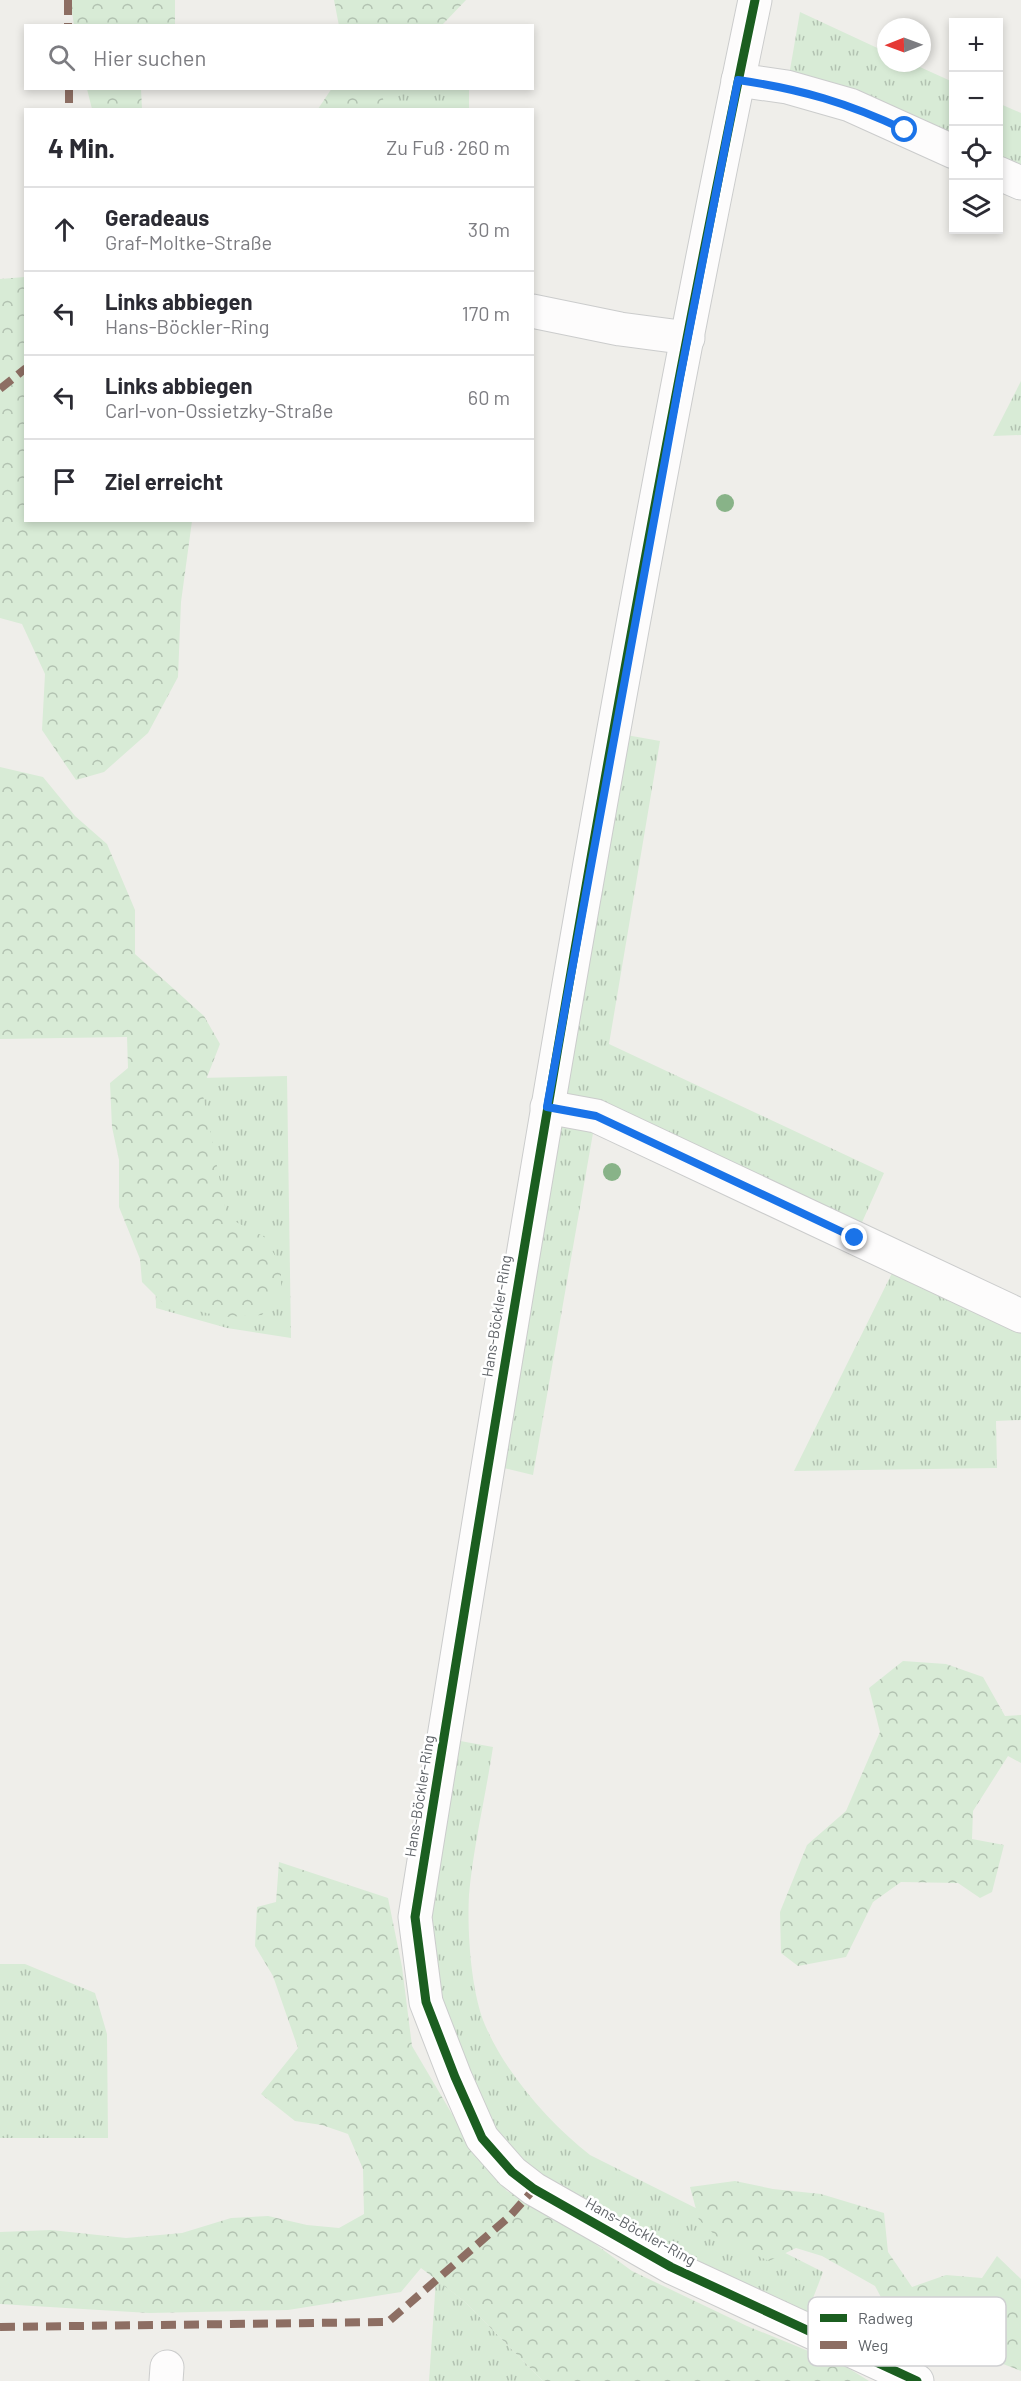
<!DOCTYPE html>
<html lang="de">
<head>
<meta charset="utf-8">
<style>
	body { margin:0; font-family:Barlow,sans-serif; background:#f2f2f3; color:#2b2b33 }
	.controls { position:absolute; right:18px; top:18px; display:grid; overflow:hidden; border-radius:0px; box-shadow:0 3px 9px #0003 }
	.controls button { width:54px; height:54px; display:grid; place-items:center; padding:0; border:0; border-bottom:2px solid #e1e1e2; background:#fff; color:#2b2b33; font:30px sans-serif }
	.compass { position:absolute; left:877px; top:18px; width:54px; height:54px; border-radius:50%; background:#fff; box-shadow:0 3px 9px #0003; rotate:269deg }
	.stop { position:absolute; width:18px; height:18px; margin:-14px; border:4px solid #1a73e8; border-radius:50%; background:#fff }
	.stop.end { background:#1a73e8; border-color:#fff; box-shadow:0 2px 6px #0008 }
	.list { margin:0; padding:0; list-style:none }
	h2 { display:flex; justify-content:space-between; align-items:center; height:78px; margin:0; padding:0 24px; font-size:26px }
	h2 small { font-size:20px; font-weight:400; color:#7c7c81 }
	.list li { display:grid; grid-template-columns:39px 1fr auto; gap:18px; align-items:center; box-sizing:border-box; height:84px; padding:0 24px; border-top:2px solid #e1e1e2 }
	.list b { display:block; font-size:22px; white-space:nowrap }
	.list p { margin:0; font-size:20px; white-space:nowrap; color:#7c7c81 }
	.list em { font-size:20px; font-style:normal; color:#7c7c81 }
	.icon { flex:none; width:33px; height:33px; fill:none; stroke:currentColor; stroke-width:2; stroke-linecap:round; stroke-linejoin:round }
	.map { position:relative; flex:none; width:1021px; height:2381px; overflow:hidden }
	.search { position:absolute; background:#fff; box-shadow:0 3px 9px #0003; left:24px; top:24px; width:510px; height:66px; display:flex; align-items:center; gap:15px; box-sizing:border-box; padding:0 21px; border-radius:0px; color:#7c7c81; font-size:22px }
	.panel { position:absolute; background:#fff; box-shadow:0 3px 9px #0003; left:24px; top:108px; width:510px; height:414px; border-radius:0px }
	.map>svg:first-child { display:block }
	.grass { fill:url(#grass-tufts) }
	.forest { fill:url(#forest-crowns) }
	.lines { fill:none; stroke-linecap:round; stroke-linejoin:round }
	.minor-casing { stroke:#cbcccc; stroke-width:35 }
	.minor { stroke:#fdfcfc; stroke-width:33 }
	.quiet { stroke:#8d6e63; stroke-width:8; stroke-dasharray:15 8; stroke-linecap:butt }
	.cycleway-casing { stroke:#fff; stroke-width:13 }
	.cycleway { stroke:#1b5e20; stroke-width:9 }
	.tree { fill:#88b388 }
	.route { stroke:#1a73e8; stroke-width:8 }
	.labels { text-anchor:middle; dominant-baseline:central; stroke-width:5; stroke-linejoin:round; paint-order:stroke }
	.street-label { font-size:15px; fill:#5f6368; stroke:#fff }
	.key { fill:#fff; stroke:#cfd0d2; stroke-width:1.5 }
	.key-label { font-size:16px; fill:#5f6368 }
</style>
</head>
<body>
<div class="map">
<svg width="1021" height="2381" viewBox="0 0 1021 2381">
	<defs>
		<pattern id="grass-tufts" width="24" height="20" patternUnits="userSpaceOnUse" patternTransform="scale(1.5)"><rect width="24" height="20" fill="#d8ebd6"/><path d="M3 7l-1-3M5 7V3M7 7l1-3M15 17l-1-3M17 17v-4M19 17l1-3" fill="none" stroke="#b2c2b1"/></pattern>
		<pattern id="forest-crowns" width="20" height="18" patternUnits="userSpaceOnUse" patternTransform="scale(1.5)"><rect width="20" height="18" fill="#d8ebd6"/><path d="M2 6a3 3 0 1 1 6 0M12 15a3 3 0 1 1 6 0" fill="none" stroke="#b2c2b1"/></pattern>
	</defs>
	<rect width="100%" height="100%" fill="#efeeea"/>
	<g class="grass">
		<path d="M800 12 886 52V63H911L953 82V152L787 87Z"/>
		<path d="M365 89H469V109H366Z"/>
		<path d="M998 103 1021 113V183L999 173Z"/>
		<path d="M1021 381V435L993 436Z"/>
		<path d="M615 733 660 741 609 1044 884 1173 855 1238 596 1116 533 1475 487 1464Z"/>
		<path d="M287 1076 291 1338 227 1328 156 1308 152 1079Z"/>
		<path d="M899 1259 1021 1316V1420L996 1421 997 1468 794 1471Z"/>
		<path d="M444 1738 493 1747C486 1794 473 1848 469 1895 467 1932 471 1992 485 2025 506 2074 549 2123 590 2155L823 2272 802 2327 666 2264 482 2138 415 1917Z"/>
		<path d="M0 1964H25L95 1993 107 2034 108 2138H0Z"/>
		<path d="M436 2279 464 2301 543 2381H429Z"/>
	</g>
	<g class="forest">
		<path d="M70 0H175V25H74Z"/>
		<path d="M334 0H466L442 25 339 26Z"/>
		<path d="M332 88 380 89 386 109H318Z"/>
		<path d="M87 89H141L142 109H92Z"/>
		<path d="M25 277 26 520 192 521 181 602 178 677 148 733 104 772 76 780 42 730 45 674 22 624 0 618V279Z"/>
		<path d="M0 767 43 777 75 816 107 844 135 910V954L204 1016 220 1044 202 1090 227 1217 264 1237 281 1266V1289L262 1315 224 1317 163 1303 142 1282 140 1259 119 1207V1160L112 1127 110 1083 128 1068 127 1037 0 1039Z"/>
		<path d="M903 1661 946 1664 983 1677 1005 1716 1021 1715V1763L1008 1756 973 1811 972 1839 1004 1845 992 1892 980 1898 958 1883 901 1882 873 1902 846 1957 798 1966 781 1953 780 1912 807 1845 846 1811 880 1732 869 1688Z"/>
		<path d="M279 1862 388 1898 402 1967 412 2046 475 2153 507 2191 576 2230 632 2271 747 2326 845 2366 869 2381H543L464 2301 421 2268 401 2292 288 2310 149 2313 0 2304V2232L51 2230 126 2238 182 2233 231 2218 268 2216 307 2225 339 2228 364 2214 363 2169 348 2134 322 2125 295 2121 261 2094 298 2048 273 1976 255 1946 257 1907 276 1902Z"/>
		<path d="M735 2181 773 2189 821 2194 884 2213 888 2252 912 2287 946 2275 982 2278 997 2256 1021 2279V2371L998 2362 965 2321 928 2335 891 2316 875 2286 822 2256 796 2248 769 2261 718 2238 699 2220 690 2187Z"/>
	</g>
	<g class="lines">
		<defs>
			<g id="minor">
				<path d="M755 0C622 635 518 1276 415 1917L426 2002 455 2077 482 2138 512 2172 534 2189 671 2267 917 2381"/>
				<path d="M738 80 787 87 850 105 954 152"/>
				<path d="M998 173 1021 183"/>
				<path d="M532 311 620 329 688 338"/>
				<path d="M547 1107 596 1116 1021 1316"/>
				<path d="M166 2381 167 2367"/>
			</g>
		</defs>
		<use href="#minor" class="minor-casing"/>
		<use href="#minor" class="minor"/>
		<g class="quiet">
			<path d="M68 0V26"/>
			<path d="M69 88V110"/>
			<path d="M0 389 26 368"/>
			<path d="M0 2327 388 2322 510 2216 534 2189"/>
		</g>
		<defs>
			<path id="cycleway" d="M755 0C622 635 518 1276 415 1917L426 2002 455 2077 482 2138 512 2172 534 2189 671 2267 917 2381"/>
		</defs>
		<use href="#cycleway" class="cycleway-casing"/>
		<use href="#cycleway" class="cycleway"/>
	</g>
	<g class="tree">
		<circle cx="725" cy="503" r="9"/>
		<circle cx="612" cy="1172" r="9"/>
	</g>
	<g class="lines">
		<path class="route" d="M855 1238 596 1116 547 1107 680 378 738 80C801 89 848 103 905 130"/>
	</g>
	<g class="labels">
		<g class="street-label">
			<text transform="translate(496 1316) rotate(-81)">Hans-Böckler-Ring</text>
			<text transform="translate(419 1796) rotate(-81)">Hans-Böckler-Ring</text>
			<text transform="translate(641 2231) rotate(29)">Hans-Böckler-Ring</text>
		</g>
	</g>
	<rect x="808" y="2297" width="198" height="69" rx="9" class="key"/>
	<rect x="820" y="2314" width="27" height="8" fill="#1b5e20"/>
	<rect x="820" y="2341" width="27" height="8" fill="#8d6e63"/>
	<g class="key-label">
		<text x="858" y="2324">Radweg</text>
		<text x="858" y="2351">Weg</text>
	</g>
</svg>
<div class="controls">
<button>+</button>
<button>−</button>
<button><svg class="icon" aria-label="locate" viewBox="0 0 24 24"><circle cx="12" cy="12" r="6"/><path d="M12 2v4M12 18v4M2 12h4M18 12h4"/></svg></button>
<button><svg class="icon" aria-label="layers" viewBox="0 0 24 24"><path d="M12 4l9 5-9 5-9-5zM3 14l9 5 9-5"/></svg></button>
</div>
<svg class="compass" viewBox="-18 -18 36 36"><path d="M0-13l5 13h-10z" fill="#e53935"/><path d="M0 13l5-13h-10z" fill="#7c7c81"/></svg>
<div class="stop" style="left:905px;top:130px"></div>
<div class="stop end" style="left:855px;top:1238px"></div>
<div class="search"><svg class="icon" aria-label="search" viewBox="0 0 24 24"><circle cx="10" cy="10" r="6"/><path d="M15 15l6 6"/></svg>Hier suchen</div>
<section class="panel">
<h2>4 Min.<small>Zu Fuß · 260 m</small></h2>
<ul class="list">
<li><svg class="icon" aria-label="ahead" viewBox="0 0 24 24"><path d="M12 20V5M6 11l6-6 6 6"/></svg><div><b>Geradeaus</b><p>Graf-Moltke-Straße</p></div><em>30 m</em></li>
<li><svg class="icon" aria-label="left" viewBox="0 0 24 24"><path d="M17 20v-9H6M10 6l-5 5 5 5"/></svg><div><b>Links abbiegen</b><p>Hans-Böckler-Ring</p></div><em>170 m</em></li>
<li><svg class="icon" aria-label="left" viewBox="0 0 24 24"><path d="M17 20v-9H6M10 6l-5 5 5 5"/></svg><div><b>Links abbiegen</b><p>Carl-von-Ossietzky-Straße</p></div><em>60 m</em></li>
<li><svg class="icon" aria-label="arrive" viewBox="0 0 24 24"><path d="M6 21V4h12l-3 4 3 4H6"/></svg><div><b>Ziel erreicht</b></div></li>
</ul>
</section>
</div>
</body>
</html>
